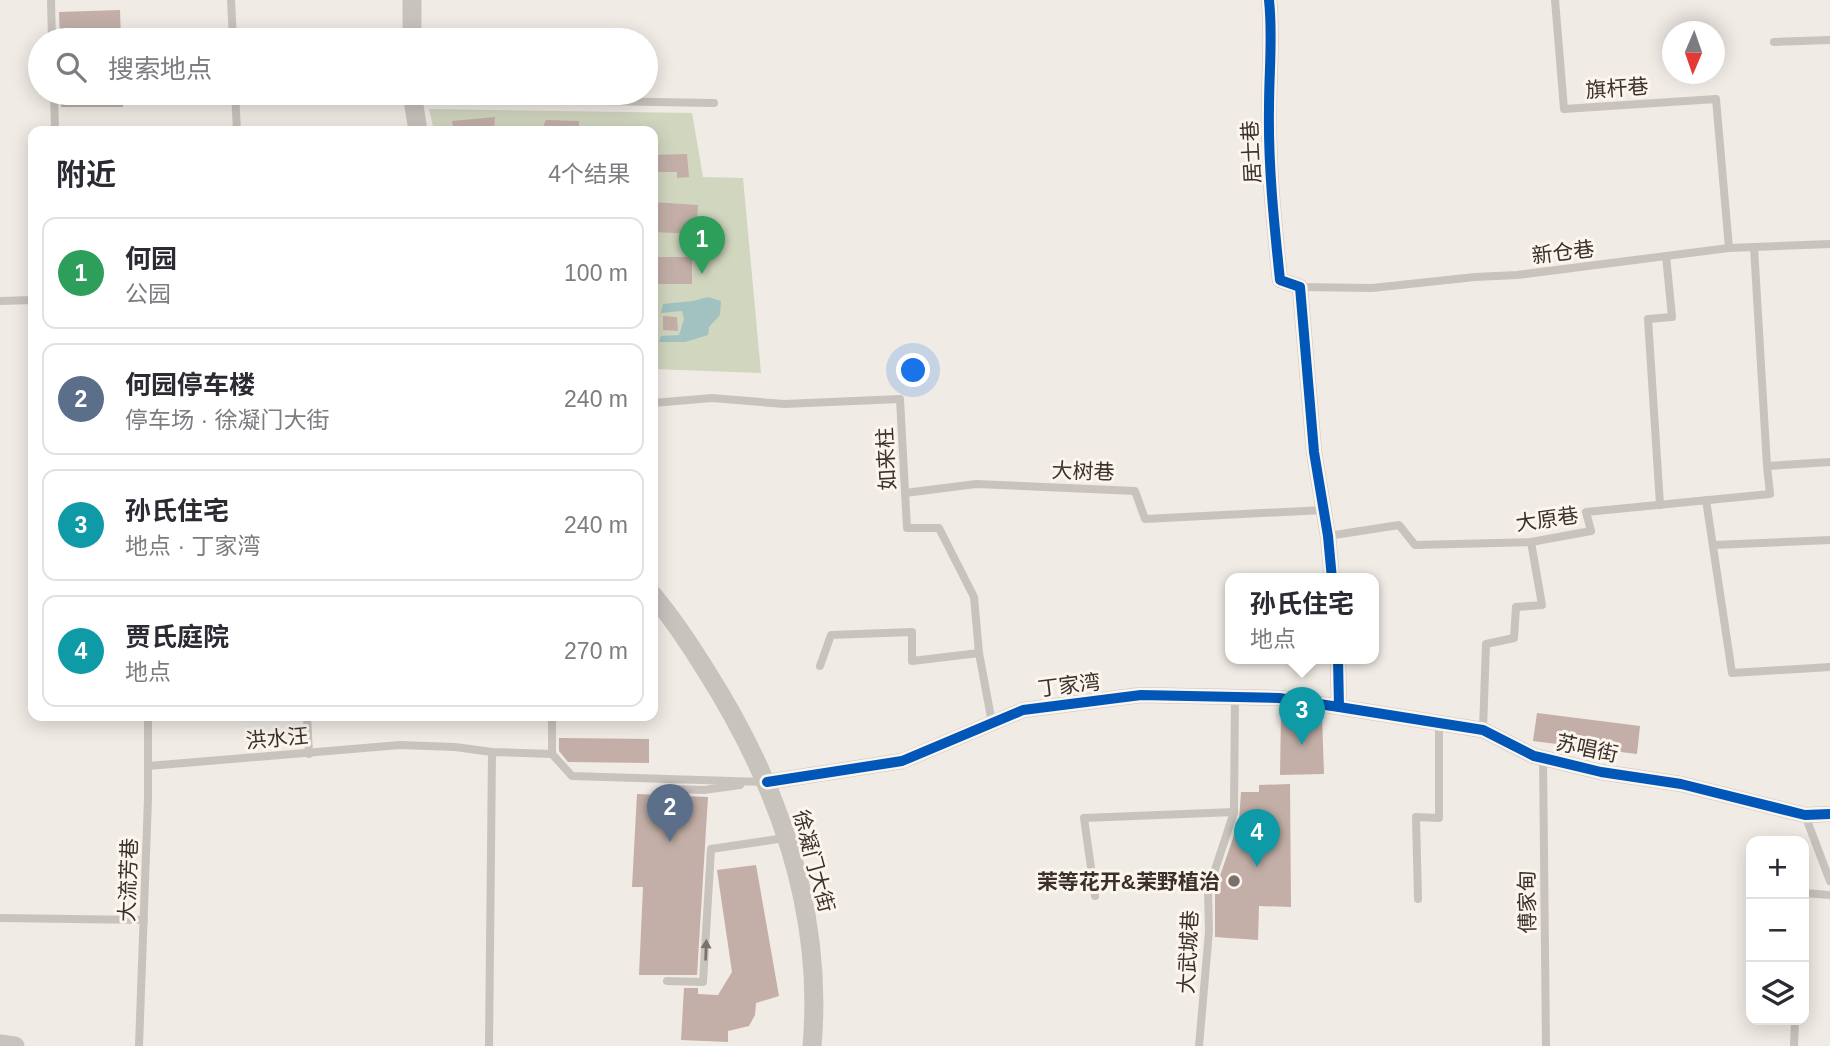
<!DOCTYPE html>
<html lang="zh">
<head>
<meta charset="utf-8">
<style>
	body { margin:0; font-family:Arial,"Noto Sans SC",sans-serif; background:#f2f2f3; color:#2b2b33 }
	.controls { position:absolute; right:21px; bottom:21px; display:grid; overflow:hidden; border-radius:14px; box-shadow:0 4px 18px #0003 }
	.controls button { width:63px; height:63px; display:grid; place-items:center; padding:0; border:0; border-bottom:2px solid #e1e1e2; background:#fff; color:#2b2b33; font:35px sans-serif }
	.compass { position:absolute; left:1662px; top:21px; width:63px; height:63px; border-radius:50%; background:#fff; box-shadow:0 4px 18px #0003; rotate:182deg }
	.you { position:absolute; left:914px; top:371px; width:24px; height:24px; margin:-18px; border:5px solid #fff; border-radius:50%; background:#1a73e8; box-shadow:0 0 0 10px #1a73e833 }
	.badge { display:grid; place-items:center; width:46px; height:46px; border-radius:50%; background:#1a73e8; color:#fff; font-size:23px; font-weight:700 }
	.pin { position:absolute; translate:-50% -58px; filter:drop-shadow(0 2px 4px #0008) }
	.pin::after { content:''; position:absolute; top:37px; width:24px; height:21px; background:inherit; clip-path:polygon(0 0,100% 0,50% 100%) }
	.popup { position:absolute; left:1225px; top:573px; width:154px; height:91px; box-sizing:border-box; display:grid; place-content:center; border-radius:14px; background:#fff; filter:drop-shadow(0 2px 5px #0005); font-size:23px; white-space:nowrap; color:#7c7c81 }
	.popup b { font-size:26px; color:#2b2b33 }
	.popup::after { content:''; position:absolute; left:50%; top:100%; margin-left:-14px; border:14px solid transparent; border-top-color:#fff }
	.list { margin:0; padding:0; list-style:none }
	h2 { display:flex; justify-content:space-between; align-items:center; height:91px; margin:0; padding:0 28px; font-size:30px }
	h2 small { font-size:23px; font-weight:400; color:#7c7c81 }
	.list li { display:grid; grid-template-columns:46px 1fr auto; gap:21px; align-items:center; box-sizing:border-box; height:112px; margin:0 14px 14px; padding:0 14px; border:2px solid #e1e1e2; border-radius:14px }
	.list b { display:block; font-size:26px; white-space:nowrap }
	.list p { margin:0; font-size:23px; white-space:nowrap; color:#7c7c81 }
	.list em { font-size:23px; font-style:normal; color:#7c7c81 }
	.icon { flex:none; width:38px; height:38px; fill:none; stroke:currentColor; stroke-width:2; stroke-linecap:round; stroke-linejoin:round }
	.map { position:relative; flex:none; width:1830px; height:1046px; overflow:hidden }
	.search { position:absolute; background:#fff; box-shadow:0 4px 18px #0003; left:28px; top:28px; width:630px; height:77px; display:flex; align-items:center; gap:18px; box-sizing:border-box; padding:0 24px; border-radius:38px; color:#7c7c81; font-size:26px }
	.panel { position:absolute; background:#fff; box-shadow:0 4px 18px #0003; left:28px; top:126px; width:630px; height:595px; border-radius:14px }
	.map>svg:first-child { display:block }
	.green { fill:#d1d6bf }
	.water { fill:#a1c2c1 }
	.building { fill:#c3afa7 }
	.lines { fill:none; stroke-linecap:round; stroke-linejoin:round }
	.service { stroke:#c9c3be; stroke-width:8 }
	.minor { stroke:#c9c3be; stroke-width:16 }
	.tertiary { stroke:#c9c3be; stroke-width:19 }
	.cycleway-casing { stroke:#fbf5ee; stroke-width:15 }
	.cycleway { stroke:#0057b8; stroke-width:10 }
	.oneway { fill:#7b726d }
	.poi-dot { fill:#7a716c; stroke:#fbf5ee; stroke-width:2.5 }
	.labels { text-anchor:middle; dominant-baseline:central; stroke-width:6; stroke-linejoin:round; paint-order:stroke }
	.street-label { font-size:21px; fill:#3b302b; stroke:#fbf5ee }
	.poi-label { font-size:21px; font-weight:bold; fill:#3b302b; stroke:#fbf5ee; text-anchor:end }
</style>
</head>
<body>
<div class="map">
<svg width="1830" height="1046" viewBox="0 0 1830 1046">
	<rect width="100%" height="100%" fill="#f0ebe5"/>
	<path class="green" d="M429 109 692 113 703 177 743 178 761 373 653 369V131H434Z"/>
	<path class="water" d="M708 297 721 301 720 315 709 327 708 335 685 342H659L661 336 679 335 684 319 682 311 661 313 663 304 693 301Z"/>
	<g class="building">
		<path d="M120 10 121 40H60L59 12Z"/>
		<rect x="61" y="93" width="62" height="14"/>
		<path d="M495 117 494 131H454L452 121Z"/>
		<path d="M546 120 579 121V131H541Z"/>
		<path d="M687 154 689 177 677 178V172H653V155Z"/>
		<path d="M653 202 698 205 696 234 653 232Z"/>
		<rect x="653" y="257" width="39" height="27"/>
		<path d="M663 316 677 317 678 331 663 330Z"/>
		<path d="M1537 713 1640 726 1637 754 1533 741Z"/>
		<path d="M1281 715 1322 716 1324 774 1280 775Z"/>
		<path d="M559 738 649 739V763L568 762 559 751Z"/>
		<path d="M1290 784 1291 907 1259 906 1258 940 1215 937V890L1239 821 1241 792H1259V785Z"/>
		<path d="M637 794 708 797 697 975H639L643 887H632Z"/>
		<path d="M756 865 779 996 756 1003 755 1015 749 1026 728 1031V1042L681 1040 684 988H698V994L718 995 732 972 717 870Z"/>
	</g>
	<g class="lines">
		<g class="service">
			<path d="M51 0 52 40"/>
			<path d="M231 0 233 40"/>
			<path d="M1555 0 1564 109 1716 99 1729 248"/>
			<path d="M1774 42 1830 40"/>
			<path d="M54 93 55 131"/>
			<path d="M235 93 237 131"/>
			<path d="M413 98 714 103"/>
			<path d="M1754 247 1767 466 1830 462"/>
			<path d="M1300 287 1372 288 1475 277 1517 275 1729 248 1830 244"/>
			<path d="M0 301 33 300"/>
			<path d="M653 403 712 398 784 404 900 399 907 528H939L974 597 979 653 992 723"/>
			<path d="M905 493 976 484 1135 491 1145 519 1324 510"/>
			<path d="M1706 500 1732 673 1830 667"/>
			<path d="M1660 505 1648 319 1672 317 1666 256"/>
			<path d="M1328 536 1399 525 1415 545 1531 542 1591 531 1586 512 1770 494 1767 466"/>
			<path d="M1713 545 1830 540"/>
			<path d="M820 666 831 635 912 632V661L979 653"/>
			<path d="M307 716 309 754"/>
			<path d="M1483 730 1486 644 1514 638 1516 607 1542 605 1531 542"/>
			<path d="M552 754V716"/>
			<path d="M1543 758 1546 1046"/>
			<path d="M148 766 400 745 455 747 492 752 552 754 572 776 764 782"/>
			<path d="M676 789 704 790 740 785"/>
			<path d="M1805 815 1830 881"/>
			<path d="M1804 893 1830 895"/>
			<path d="M1095 896 1084 818 1234 812"/>
			<path d="M1418 899 1416 817 1439 818V722"/>
			<path d="M0 918 144 920"/>
			<path d="M667 981 703 982 711 849 785 838"/>
			<path d="M139 1046 148 799V716"/>
			<path d="M489 1046 492 752"/>
			<path d="M1199 1046 1209 931 1208 891 1234 812 1235 697"/>
			<path d="M1794 1046 1795 1020"/>
		</g>
		<g class="minor">
			<path d="M1269 0C1273 36 1269 71 1269 108 1268 165 1274 223 1280 280L1300 287 1314 452 1328 536 1332 579"/>
			<path d="M1339 707 1483 730 1534 756 1543 758 1601 772 1681 784 1805 815 1830 814"/>
			<path d="M767 782 902 761 1023 710 1141 695 1279 698 1339 707 1338 659"/>
		</g>
		<g class="tertiary">
			<path d="M412 40V0"/>
			<path d="M412 93 418 131"/>
			<path d="M653 595C672 618 689 643 705 669 777 782 824 910 812 1046"/>
			<path d="M0 1044 15 1046"/>
		</g>
		<defs>
			<g id="cycleway">
				<path d="M1269 0C1273 36 1269 71 1269 108 1268 165 1274 223 1280 280L1300 287 1314 452 1328 536 1332 579"/>
				<path d="M1339 707 1483 730 1534 756 1543 758 1601 772 1681 784 1805 815 1830 814"/>
				<path d="M767 782 902 761 1023 710 1141 695 1279 698 1339 707 1338 659"/>
			</g>
		</defs>
		<use href="#cycleway" class="cycleway-casing"/>
		<use href="#cycleway" class="cycleway"/>
	</g>
	<defs><path id="oneway-solid" d="M-6-.8H1V-3.2L6.5 0L1 3.2V.8H-6Z" transform="scale(1.75)"/></defs>
	<use class="oneway" href="#oneway-solid" transform="translate(706 950) rotate(-88)"/>
	<circle class="poi-dot" cx="1234" cy="881" r="7"/>
	<g class="labels">
		<g class="street-label">
			<text transform="translate(1617 88) rotate(-4)">旗杆巷</text>
			<text transform="translate(1251 152) rotate(-93)">居士巷</text>
			<text transform="translate(1563 252) rotate(-7)">新仓巷</text>
			<text transform="translate(886 459) rotate(-93)">如来柱</text>
			<text transform="translate(1083 471) rotate(2)">大树巷</text>
			<text transform="translate(1547 519) rotate(-8)">大原巷</text>
			<text transform="translate(1069 685) rotate(-7)">丁家湾</text>
			<text transform="translate(277 738) rotate(-5)">洪水汪</text>
			<text transform="translate(1587 748) rotate(12)">苏唱街</text>
			<text transform="translate(814 861) rotate(75)">徐凝门大街</text>
			<text transform="translate(128 880) rotate(-88)">大流芳巷</text>
			<text transform="translate(1527 902) rotate(-91)">傅家甸</text>
			<text transform="translate(1188 952) rotate(-87)">大武城巷</text>
		</g>
		<g class="poi-label">
			<text x="1220" y="881">茉等花开&amp;茉野植治</text>
		</g>
	</g>
</svg>
<div class="controls">
<button>+</button>
<button>−</button>
<button><svg class="icon" aria-label="layers" viewBox="0 0 24 24"><path d="M12 4l9 5-9 5-9-5zM3 14l9 5 9-5"/></svg></button>
</div>
<svg class="compass" viewBox="-18 -18 36 36"><path d="M0-13l5 13h-10z" fill="#e53935"/><path d="M0 13l5-13h-10z" fill="#7c7c81"/></svg>
<div class="you"></div>
<div class="pin badge" style="left:702px;top:274px;background:#2e9e5b">1</div>
<div class="pin badge" style="left:670px;top:842px;background:#5c6f8a">2</div>
<div class="pin badge" style="left:1302px;top:745px;background:#0f9aa8">3</div>
<div class="popup"><b>孙氏住宅</b>地点</div>
<div class="pin badge" style="left:1257px;top:867px;background:#0f9aa8">4</div>
<div class="search"><svg class="icon" aria-label="search" viewBox="0 0 24 24"><circle cx="10" cy="10" r="6"/><path d="M15 15l6 6"/></svg>搜索地点</div>
<section class="panel">
<h2>附近<small>4个结果</small></h2>
<ul class="list">
<li><span class="badge" style="background:#2e9e5b">1</span><div><b>何园</b><p>公园</p></div><em>100 m</em></li>
<li><span class="badge" style="background:#5c6f8a">2</span><div><b>何园停车楼</b><p>停车场 · 徐凝门大街</p></div><em>240 m</em></li>
<li><span class="badge" style="background:#0f9aa8">3</span><div><b>孙氏住宅</b><p>地点 · 丁家湾</p></div><em>240 m</em></li>
<li><span class="badge" style="background:#0f9aa8">4</span><div><b>贾氏庭院</b><p>地点</p></div><em>270 m</em></li>
</ul>
</section>
</div>
</body>
</html>
